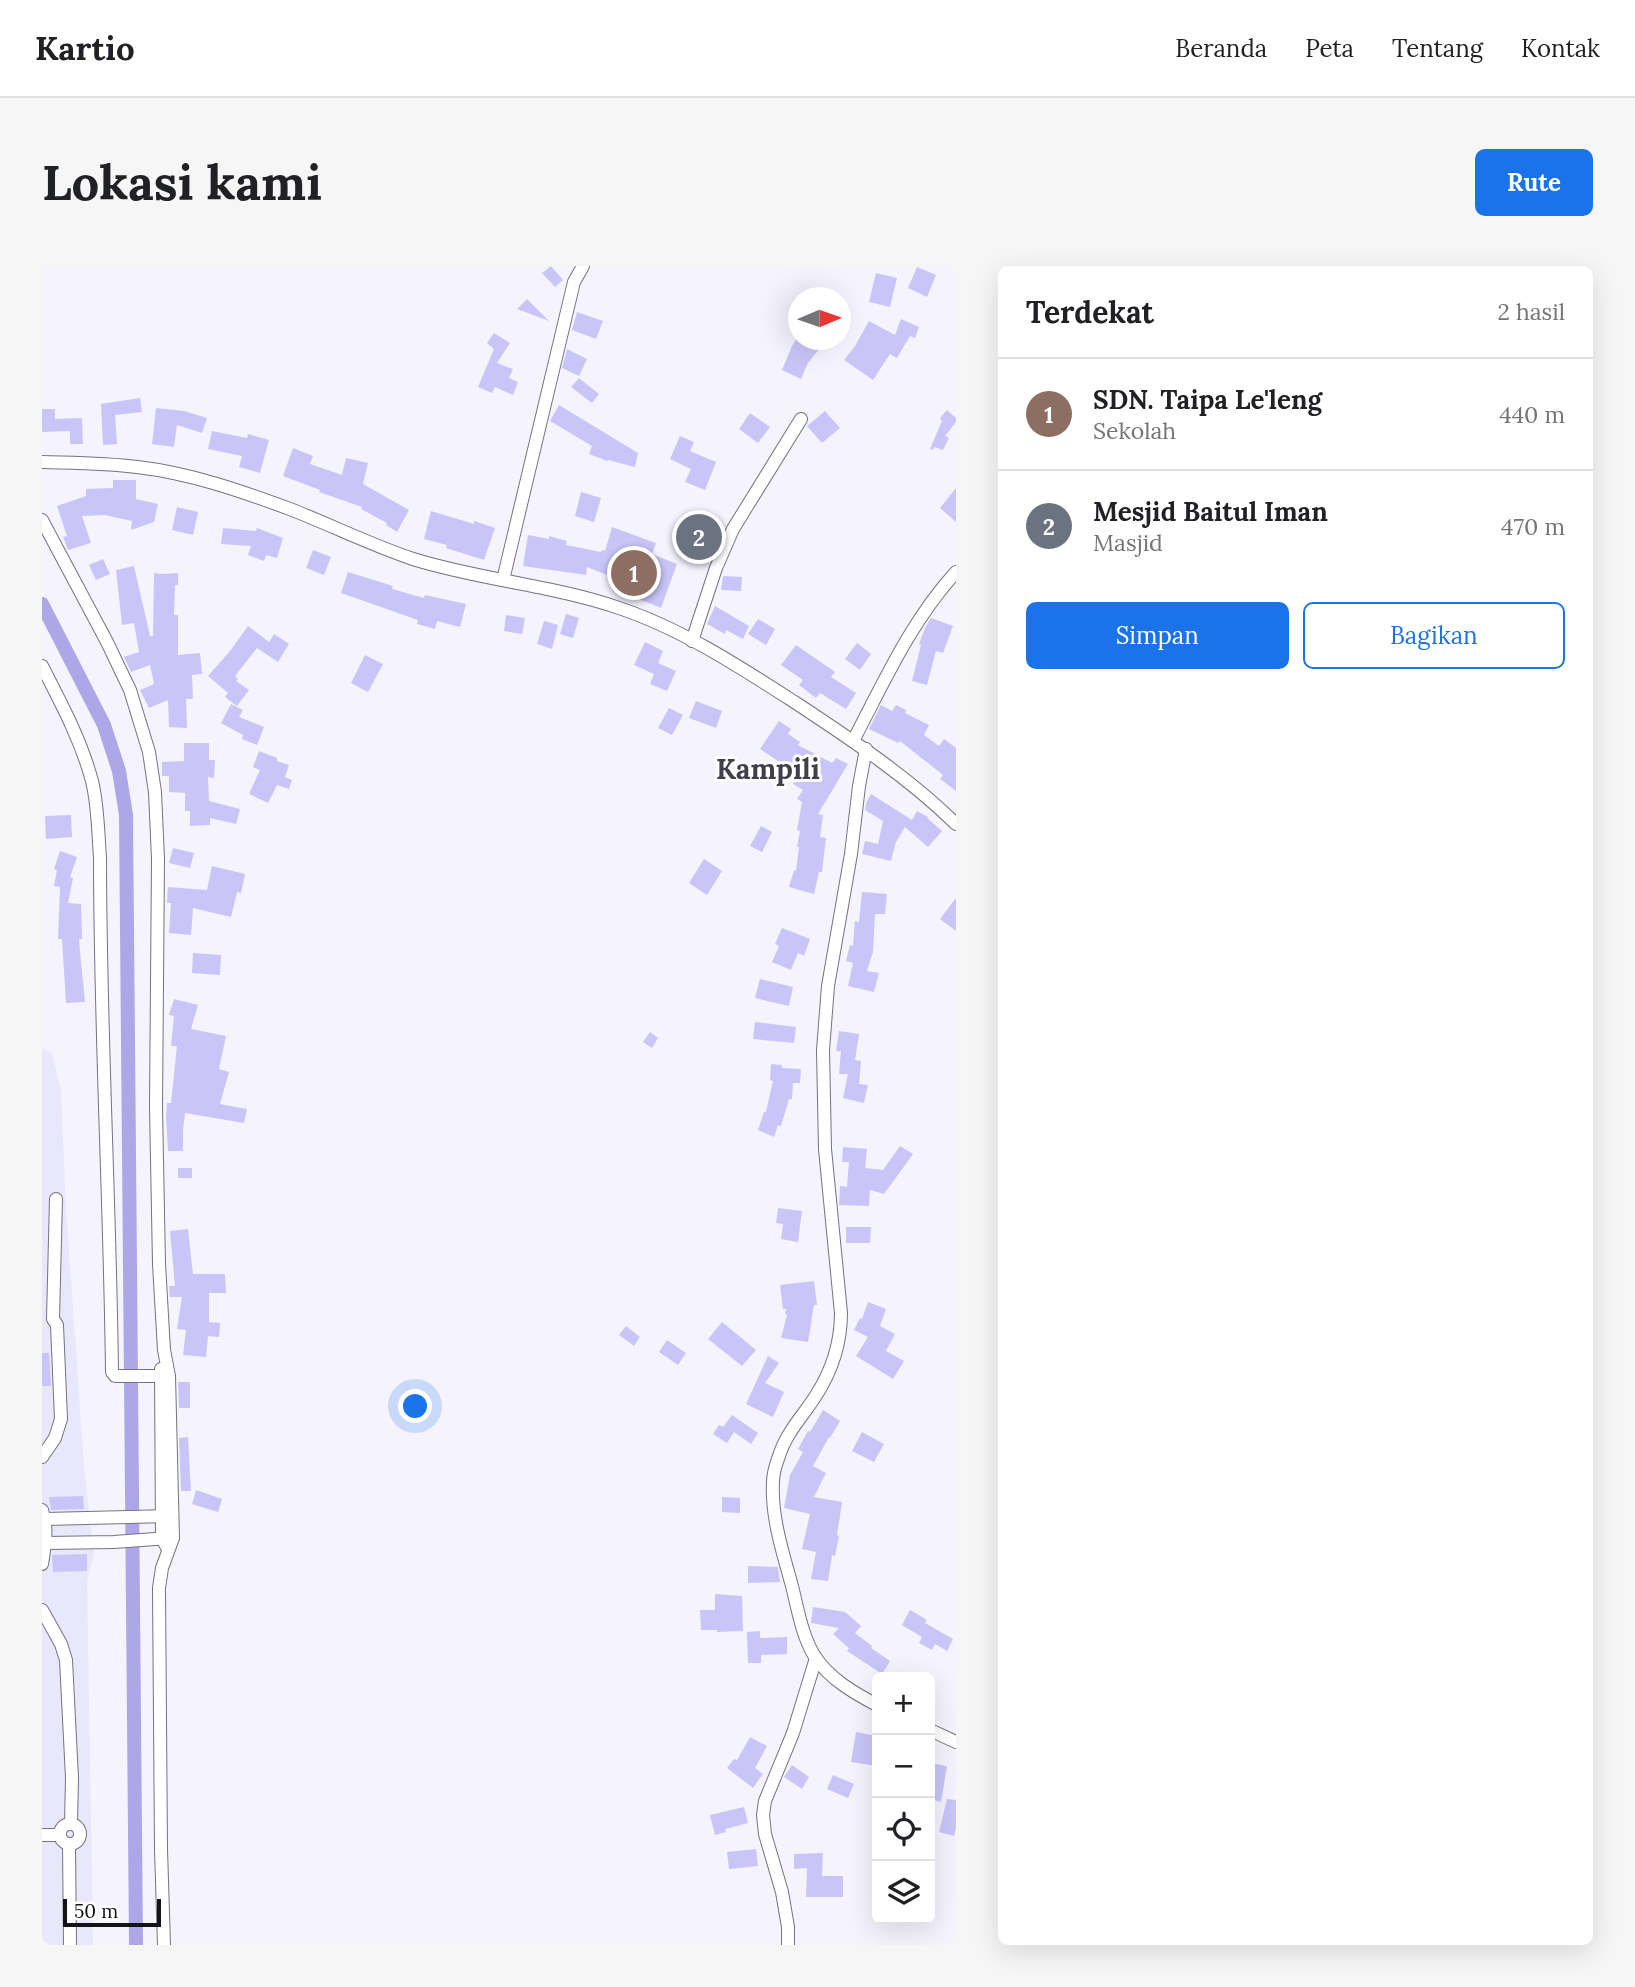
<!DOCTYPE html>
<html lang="id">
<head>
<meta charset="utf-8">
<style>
	body { margin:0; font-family:Lora,serif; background:#f6f6f6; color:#202124 }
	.controls { position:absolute; right:21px; bottom:21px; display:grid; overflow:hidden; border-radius:10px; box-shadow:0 7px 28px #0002 }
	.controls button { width:63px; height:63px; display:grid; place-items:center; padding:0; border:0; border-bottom:2px solid #e0e0e0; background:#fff; color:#202124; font:35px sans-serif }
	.compass { position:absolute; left:746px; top:21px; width:63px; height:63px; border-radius:50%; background:#fff; box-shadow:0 7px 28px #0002; rotate:88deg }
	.scale { position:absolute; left:21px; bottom:18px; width:98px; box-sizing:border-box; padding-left:7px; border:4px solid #141418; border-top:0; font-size:19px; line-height:24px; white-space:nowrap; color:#141418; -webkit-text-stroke:5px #fff; paint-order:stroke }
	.you { position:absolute; left:374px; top:1141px; width:24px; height:24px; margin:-18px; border:5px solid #fff; border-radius:50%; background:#1a73e8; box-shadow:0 0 0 10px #1a73e833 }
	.badge { display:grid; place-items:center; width:46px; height:46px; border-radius:50%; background:#1a73e8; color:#fff; font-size:23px; font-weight:700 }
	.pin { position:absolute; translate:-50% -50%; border:4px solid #fff; box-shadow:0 2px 7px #0006 }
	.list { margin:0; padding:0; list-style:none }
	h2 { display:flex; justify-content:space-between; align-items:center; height:91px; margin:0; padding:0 28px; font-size:30px }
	h2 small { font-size:23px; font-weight:400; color:#757577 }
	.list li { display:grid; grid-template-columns:46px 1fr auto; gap:21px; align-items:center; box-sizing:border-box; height:112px; padding:0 28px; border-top:2px solid #e0e0e0 }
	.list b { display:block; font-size:26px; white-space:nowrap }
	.list p { margin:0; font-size:23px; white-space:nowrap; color:#757577 }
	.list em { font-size:23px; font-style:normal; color:#757577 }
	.actions { display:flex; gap:14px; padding:21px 28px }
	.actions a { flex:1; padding:16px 0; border:2px solid #1a73e8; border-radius:10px; text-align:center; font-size:24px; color:#1a73e8 }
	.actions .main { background:#1a73e8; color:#fff }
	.icon { flex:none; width:38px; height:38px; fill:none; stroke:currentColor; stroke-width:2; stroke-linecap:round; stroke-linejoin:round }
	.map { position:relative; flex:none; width:914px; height:1679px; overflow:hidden; border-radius:10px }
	header { display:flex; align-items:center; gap:42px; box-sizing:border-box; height:98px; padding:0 35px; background:#fff; border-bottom:2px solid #e0e0e0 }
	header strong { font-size:33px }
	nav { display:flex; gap:38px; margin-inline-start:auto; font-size:24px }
	.intro { display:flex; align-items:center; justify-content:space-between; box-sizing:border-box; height:168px; padding:0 42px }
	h1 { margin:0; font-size:49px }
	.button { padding:18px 32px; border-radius:10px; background:#1a73e8; color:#fff; font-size:24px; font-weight:700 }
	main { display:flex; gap:42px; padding:0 42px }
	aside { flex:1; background:#fff; border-radius:10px; box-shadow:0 7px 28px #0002 }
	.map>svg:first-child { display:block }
	.built { fill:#e9e7fc }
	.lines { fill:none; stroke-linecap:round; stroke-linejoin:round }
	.canal { stroke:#aea7e7; stroke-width:14 }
	.building { fill:#cac5f9 }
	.minor-casing { stroke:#74737f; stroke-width:14 }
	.minor { stroke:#fff; stroke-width:12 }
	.labels { text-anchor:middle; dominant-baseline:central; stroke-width:6; stroke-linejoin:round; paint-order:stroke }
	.quarter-label { font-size:28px; font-weight:bold; fill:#41404a; stroke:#fff }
</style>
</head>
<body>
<header>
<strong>Kartio</strong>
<nav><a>Beranda</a><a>Peta</a><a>Tentang</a><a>Kontak</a></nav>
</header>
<div class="intro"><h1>Lokasi kami</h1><a class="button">Rute</a></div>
<main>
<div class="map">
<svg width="914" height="1679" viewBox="0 0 914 1679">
	<rect width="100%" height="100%" fill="#f4f3fe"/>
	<path class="built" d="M0 782 10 787 19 825 24 943 42 1200 52 1287 45 1315 51 1679H0Z"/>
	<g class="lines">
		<path class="canal" d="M0 338 62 459 77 505 84 549 94 1679"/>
	</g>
	<g class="building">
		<path d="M509 0 521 14 513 21 500 7Z"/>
		<path d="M875 1 894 9 885 31 866 22Z"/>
		<path d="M834 7 855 12 848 41 827 36Z"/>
		<path d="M485 33 507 55 475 43Z"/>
		<path d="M535 46 561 55 554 73 530 64Z"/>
		<path d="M859 53 877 61 873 72 868 70 855 92 848 88 831 114 802 94 813 80 827 55 853 69Z"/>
		<path d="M452 67 468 77 455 97 471 103 467 112 476 116 471 129 453 121 450 127 436 121 452 83 445 77Z"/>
		<path d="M754 74H768L779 81 766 97 759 113 740 104 750 80Z"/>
		<path d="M525 83 545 93 537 110 520 102Z"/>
		<path d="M537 112 557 128 550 137 529 121Z"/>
		<path d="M98 132 100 146 73 149 75 178 61 179 59 138Z"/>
		<path d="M517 139 596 187 593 201 566 194 565 195 547 188 550 180 508 155Z"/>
		<path d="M114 142 142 145 165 152 160 167 135 159 132 181 110 178Z"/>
		<path d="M0 143H13V153L40 152 41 178H28V165L0 166Z"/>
		<path d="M905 144 914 152V156L903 170 907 172 901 184 893 181 890 184 888 183 900 155 898 152Z"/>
		<path d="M783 145 798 162 780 177 765 160Z"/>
		<path d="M708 147 728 161 716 177 697 163Z"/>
		<path d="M170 165 205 172 206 168 227 174 218 207 197 201 200 190 166 183Z"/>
		<path d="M638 170 652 176 648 185 674 196 663 224 643 216 649 203 628 193Z"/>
		<path d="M251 182 271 190 268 198 300 209 304 192 326 197 321 218 367 244 355 266 344 259 345 257 319 243 320 241 277 226 278 224 241 210Z"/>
		<path d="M71 214H94V233L116 238 112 256 89 264 90 255 63 249 40 250 49 277 26 284 21 271 25 270 15 240 44 230V223L71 222Z"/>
		<path d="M914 222V256L898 242Z"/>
		<path d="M539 226 559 232 552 256 533 250Z"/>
		<path d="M135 241 156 246 151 269 130 264Z"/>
		<path d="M389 245 432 258V255L453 262 442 294 404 282 405 279 382 273Z"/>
		<path d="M640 254H674V281L671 288H640Z"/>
		<path d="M570 261 614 277 610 288 635 298 619 342 597 333 601 323 545 301 544 309 481 300 486 269 507 273V270L525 275 524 279 559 286 560 284 563 285Z"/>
		<path d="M181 262 214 265 215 262 241 272 235 292 224 289 222 295 206 289 209 280 179 278Z"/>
		<path d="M271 284 289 291 282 309 264 302Z"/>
		<path d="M61 293 68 308 54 314 47 299Z"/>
		<path d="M92 300 108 370H111L112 307 120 308 136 307V319H133L132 349H136V389L158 387 160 408 150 409 151 433H144L145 462 127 461 126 434 107 442 98 424 112 418 108 399 89 406 82 391 97 386 92 357 80 359 74 304Z"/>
		<path d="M306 306 351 320 350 323 382 332 383 329 424 338 418 361 395 355 393 363 375 358 376 354 299 327Z"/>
		<path d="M681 310 700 311 699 325 679 324Z"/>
		<path d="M673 340 707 360 701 373 684 364 683 368 665 358Z"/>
		<path d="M524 348 537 352 531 372 518 368Z"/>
		<path d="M464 349 483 352 480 368 462 365Z"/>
		<path d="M889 352 911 360 901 387 894 385 885 419 870 415 879 379 877 378 883 362Z"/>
		<path d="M716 353 733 363 724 379 706 368Z"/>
		<path d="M502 355 516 359 510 383 495 378Z"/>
		<path d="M206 360 227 376 232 368 247 378 236 396 215 382 193 410 196 413 194 415 207 424 195 440 183 431 186 427 166 410 188 385Z"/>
		<path d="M603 376 621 385 616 397 634 405 625 425 608 418 612 408 592 399Z"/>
		<path d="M815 377 829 388 818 404 803 393Z"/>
		<path d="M754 379 793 406 789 411 814 427 804 443 778 427 774 432 757 419 761 414 739 399Z"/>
		<path d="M323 389 341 398 326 426 309 417Z"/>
		<path d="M654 435 680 445 674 462 647 452Z"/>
		<path d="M189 438 201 444 197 451 222 461 215 479 200 473 201 469 179 457Z"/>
		<path d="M839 439 850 445 854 439 864 444 863 447 887 459 882 469 897 480 902 473 914 482V525L898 513 901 509 858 475 856 477 827 463Z"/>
		<path d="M627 442 641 449 630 469 616 462Z"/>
		<path d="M737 455 749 463 746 468 758 476 756 479 790 497 794 492 806 498 776 548 781 549 778 571 784 572 780 606H777L772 628 747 621 752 604 754 605 757 581H755L758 565 755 564 760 536 755 533 761 524 751 518 755 511 745 505 747 502 718 483Z"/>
		<path d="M142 477H167V494H173L172 512 166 511 167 535 198 543 194 558 168 552V559L148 560V545H143V527L127 526V510H120V496L142 495Z"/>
		<path d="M217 485 235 492V495L247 499 243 511 250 514 247 523 235 519 226 537 207 528 218 504 211 501Z"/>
		<path d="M829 528 870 554 875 545 886 551 885 552 900 565 886 581 863 561 854 576 849 595 820 588 823 575 836 578 841 555 823 544 824 537Z"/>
		<path d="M29 549 30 571 4 573 3 550Z"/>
		<path d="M719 560 730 566 720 586 708 580Z"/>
		<path d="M131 582 152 587 148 602 127 597Z"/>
		<path d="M18 585 35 591 28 611 31 612 26 637 39 638 40 673H37L38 686 43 736 24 737 20 673H16L18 621 12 620 15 604 12 603Z"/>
		<path d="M662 593 680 605 665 629 647 617Z"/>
		<path d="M170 600 203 608 199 627 195 626 189 651 151 642 149 669 127 667 129 637H125L126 621 165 624Z"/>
		<path d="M820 626 845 628 843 648H833L831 686 825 705 837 707 832 726 806 720 811 697 804 695 808 679 811 680 813 655 817 656Z"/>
		<path d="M914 632V665L898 653Z"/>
		<path d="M740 662 768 673 762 690 756 687 749 704 730 696 737 680 733 678Z"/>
		<path d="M151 687 179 689 178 709 150 707Z"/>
		<path d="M718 713 751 721 747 740 713 732Z"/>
		<path d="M132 733 156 739 149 763 184 770 177 803 187 806 178 838 205 843 202 857 143 847 141 864V885H126L124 850 125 837H129L135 780H129L132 750 127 749Z"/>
		<path d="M713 756 754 761 752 777 711 773Z"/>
		<path d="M797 765 817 768 813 794 819 795 817 818 826 819 822 837 801 832 806 808H797L799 785H794Z"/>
		<path d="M608 766 616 772 610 782 601 776Z"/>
		<path d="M729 798 740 799V802L759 803 758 817H751L750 833H747L739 860 736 859 732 871 716 864 722 846H724L731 815 728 814Z"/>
		<path d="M858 880 871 888 842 928 828 924 827 940 797 939 798 920 805 921 807 896H800L801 881 825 883 823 902 841 904Z"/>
		<rect x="136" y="902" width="14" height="10"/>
		<path d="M736 942 760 945 756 976 739 973 741 958 734 957Z"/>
		<path d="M804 961H829L828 977H804Z"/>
		<path d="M146 963 151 1008H183L184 1027H167V1056L178 1057 177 1071 166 1070 164 1091 141 1089 144 1064 135 1063 140 1031H128L127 1020H133L128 965Z"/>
		<path d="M772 1015 775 1039H772L766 1076 739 1072 745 1049 743 1048 744 1043H741L738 1019Z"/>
		<path d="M826 1036 844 1043 838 1060 853 1068 844 1085 862 1095 851 1113 814 1090 826 1071 812 1064 818 1052 820 1053Z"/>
		<path d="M680 1056 714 1084 700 1100 666 1073Z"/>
		<path d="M584 1060 598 1071 592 1080 577 1069Z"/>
		<path d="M625 1074 644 1087 636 1099 617 1086Z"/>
		<path d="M0 1087H7L9 1120H0Z"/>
		<path d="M726 1090 737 1097 723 1117 742 1126 731 1151 704 1138Z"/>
		<path d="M136 1116H148V1142H137Z"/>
		<path d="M781 1144 798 1155 788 1172 787 1171 771 1200 784 1207 772 1231 800 1236 795 1269 797 1270 793 1290 790 1289 786 1315 769 1313 774 1286 760 1283 768 1248 742 1242 748 1209 761 1186 756 1183 766 1165 768 1166Z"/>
		<path d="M690 1149 716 1167 709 1178 692 1166 685 1177 671 1168 677 1159 681 1161Z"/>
		<path d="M820 1166 842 1178 832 1196 810 1185Z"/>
		<path d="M146 1171 149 1225H139L137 1172Z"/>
		<path d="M154 1224 180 1233 176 1246 150 1238Z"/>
		<path d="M41 1230 42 1243 9 1244 7 1231Z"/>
		<path d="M680 1231 698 1232V1247L680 1246Z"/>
		<path d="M45 1288V1305L11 1306 10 1289Z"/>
		<path d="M706 1300 736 1301 738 1316 706 1317Z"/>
		<path d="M673 1328 700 1330 701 1365 675 1366V1364H659L658 1344H673Z"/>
		<path d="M771 1341 803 1346 819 1360 813 1367 830 1380 829 1382 848 1395 840 1408 805 1385 807 1382 791 1368 797 1362 769 1357Z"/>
		<path d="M868 1344 885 1354 883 1357 911 1373 905 1385 893 1378 890 1384 877 1377 880 1371 860 1359Z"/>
		<path d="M718 1365V1372L745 1371V1388L719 1389V1397H706L705 1366Z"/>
		<path d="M814 1466 835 1470V1500L809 1496Z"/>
		<path d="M708 1471 725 1480 713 1502 721 1508 711 1522 685 1502 692 1493 695 1494Z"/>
		<path d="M888 1497 905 1500 899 1536 888 1533Z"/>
		<path d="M750 1499 767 1511 760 1523 742 1511Z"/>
		<path d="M791 1509 812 1518 806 1532 785 1523Z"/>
		<path d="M905 1533 914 1534V1562L912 1570 897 1566Z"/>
		<path d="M702 1541 706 1557 683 1563 684 1566 673 1569 668 1549Z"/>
		<path d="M714 1583 716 1600 687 1603 685 1586Z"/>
		<path d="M781 1587 780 1610H801V1631H764L765 1602 752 1603V1588Z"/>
	</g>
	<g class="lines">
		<defs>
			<g id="minor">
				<path d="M0 196C32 197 63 197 95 201 148 207 199 225 248 243 289 259 329 279 371 293 438 314 510 319 577 342 640 363 698 401 754 437 810 474 866 511 914 558"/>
				<path d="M0 254 65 376 88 424 107 486 113 526 116 593 114 841 117 998 122 1084 127 1110 131 1272 120 1302 117 1322 119 1583 122 1679"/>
				<path d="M461 314 532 16 541 0"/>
				<path d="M650 375 674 302 691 263 759 153"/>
				<path d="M0 400C19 437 39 474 50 515 56 539 56 566 58 591 58 763 68 935 70 1106L73 1110H127"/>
				<path d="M811 475C842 416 869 355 914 306"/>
				<path d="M824 483 817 520 809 588 786 720 781 784 783 883 799 1047C799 1078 790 1105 773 1131 760 1151 744 1167 737 1190 734 1198 731 1208 731 1216 729 1251 741 1287 750 1320 756 1344 760 1370 773 1391 788 1413 812 1427 835 1439"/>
				<path d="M119 1103 120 1273 126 1283"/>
				<path d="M0 1191 13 1172 19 1153 15 1059 11 1053 14 933"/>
				<path d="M0 1244C6 1262 3 1279 0 1298"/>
				<path d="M3 1253 128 1250"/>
				<path d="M4 1277 72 1276 127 1272"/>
				<path d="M0 1344 19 1378 24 1394 30 1512 29 1558"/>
				<path d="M888 1464 914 1476"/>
				<circle cx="28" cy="1568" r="10"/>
				<path d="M0 1569H17"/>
				<path d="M27 1578 28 1679"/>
				<path d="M746 1679V1661L740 1626 723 1568 721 1549 723 1535 751 1467 774 1392"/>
			</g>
		</defs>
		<use href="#minor" class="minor-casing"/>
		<use href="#minor" class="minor"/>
	</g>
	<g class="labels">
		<g class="quarter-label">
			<text x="726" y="503">Kampili</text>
		</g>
	</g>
</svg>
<div class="controls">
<button>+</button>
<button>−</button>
<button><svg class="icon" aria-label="locate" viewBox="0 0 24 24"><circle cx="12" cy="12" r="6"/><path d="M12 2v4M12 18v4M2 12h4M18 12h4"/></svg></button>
<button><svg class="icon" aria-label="layers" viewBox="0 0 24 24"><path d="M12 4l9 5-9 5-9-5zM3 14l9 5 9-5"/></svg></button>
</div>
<svg class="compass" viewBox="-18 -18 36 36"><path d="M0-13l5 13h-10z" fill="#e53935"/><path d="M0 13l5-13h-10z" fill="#757577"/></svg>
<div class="scale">50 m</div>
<div class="you"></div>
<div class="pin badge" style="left:592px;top:307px;background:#8d6e63">1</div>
<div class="pin badge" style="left:657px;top:271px;background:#6b7280">2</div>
</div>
<aside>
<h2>Terdekat<small>2 hasil</small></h2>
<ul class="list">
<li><span class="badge" style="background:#8d6e63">1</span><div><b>SDN. Taipa Le'leng</b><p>Sekolah</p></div><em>440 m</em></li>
<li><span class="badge" style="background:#6b7280">2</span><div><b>Mesjid Baitul Iman</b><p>Masjid</p></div><em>470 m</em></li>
</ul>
<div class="actions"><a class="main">Simpan</a><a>Bagikan</a></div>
</aside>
</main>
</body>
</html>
